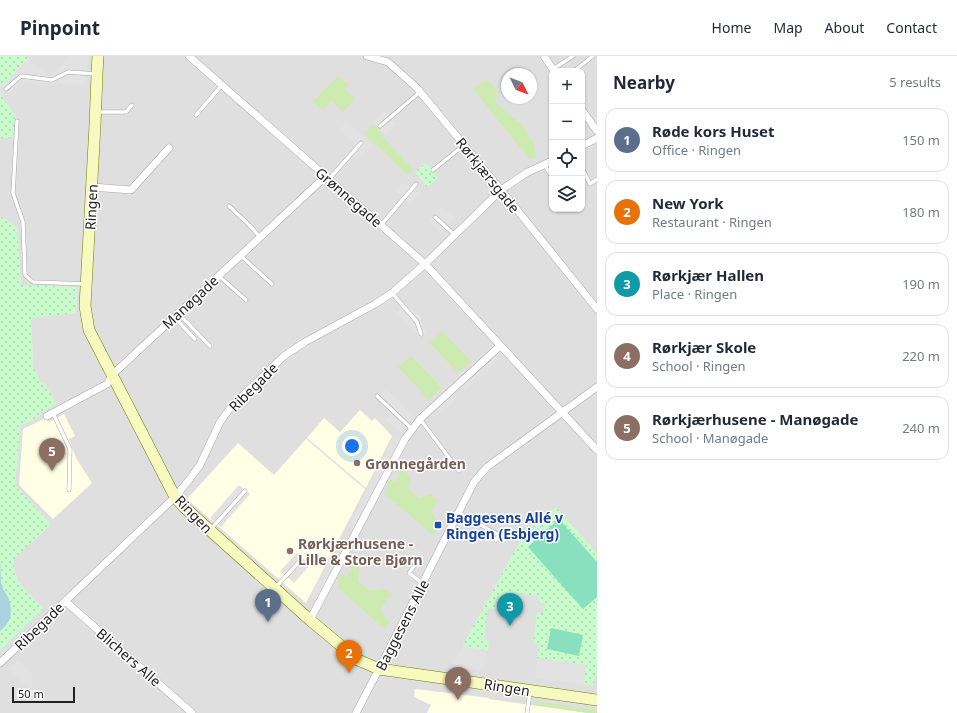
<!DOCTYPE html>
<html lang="en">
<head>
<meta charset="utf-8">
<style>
	body { margin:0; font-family:"Noto Sans",sans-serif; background:#f2f2f3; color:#1f2937 }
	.controls { position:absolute; right:12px; top:12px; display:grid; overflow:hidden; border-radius:8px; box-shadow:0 1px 3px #0004 }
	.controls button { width:36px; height:36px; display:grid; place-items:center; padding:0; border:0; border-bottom:1px solid #e0e1e3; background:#fff; color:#1f2937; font:20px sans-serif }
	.compass { position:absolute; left:501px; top:12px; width:36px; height:36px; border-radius:50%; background:#fff; box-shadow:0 1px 3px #0004; rotate:132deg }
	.scale { position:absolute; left:12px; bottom:10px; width:63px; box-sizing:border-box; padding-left:4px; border:2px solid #222; border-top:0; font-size:11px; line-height:14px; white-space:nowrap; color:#222; -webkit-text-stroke:3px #fff; paint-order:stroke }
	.you { position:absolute; left:352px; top:390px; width:14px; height:14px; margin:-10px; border:3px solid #fff; border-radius:50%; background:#1a73e8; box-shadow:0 0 0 6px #1a73e833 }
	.badge { display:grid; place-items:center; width:26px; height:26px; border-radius:50%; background:#d40000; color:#fff; font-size:13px; font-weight:700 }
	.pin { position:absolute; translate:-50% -33px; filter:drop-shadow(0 1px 2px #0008) }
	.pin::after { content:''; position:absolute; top:21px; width:14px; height:12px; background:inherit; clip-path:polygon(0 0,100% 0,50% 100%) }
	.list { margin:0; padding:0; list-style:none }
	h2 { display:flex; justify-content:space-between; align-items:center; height:52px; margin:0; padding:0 16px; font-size:17px }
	h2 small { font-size:13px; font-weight:400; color:#747a83 }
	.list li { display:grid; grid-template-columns:26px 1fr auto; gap:12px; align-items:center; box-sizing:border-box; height:64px; margin:0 8px 8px; padding:0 8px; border:1px solid #e0e1e3; border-radius:12px }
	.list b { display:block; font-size:15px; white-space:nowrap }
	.list p { margin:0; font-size:13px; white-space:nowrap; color:#747a83 }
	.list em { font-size:13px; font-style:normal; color:#747a83 }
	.icon { flex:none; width:22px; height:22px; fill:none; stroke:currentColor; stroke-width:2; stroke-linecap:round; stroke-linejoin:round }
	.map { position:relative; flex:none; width:597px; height:657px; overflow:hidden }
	header { display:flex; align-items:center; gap:24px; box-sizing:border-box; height:56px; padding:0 20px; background:#fff; border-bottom:1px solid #e0e1e3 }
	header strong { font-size:19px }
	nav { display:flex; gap:22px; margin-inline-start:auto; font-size:14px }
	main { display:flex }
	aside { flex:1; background:#fff }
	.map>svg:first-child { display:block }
	.residential { fill:#e0dfdf; fill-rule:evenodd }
	.education { fill:#ffffe5 }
	.grass { fill:#cdebb0 }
	.park { fill:url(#park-dots) }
	.pitch { fill:#88e0be }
	.parking { fill:#e2e2e2 }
	.water { fill:#aad3df }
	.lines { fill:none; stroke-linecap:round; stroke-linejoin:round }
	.lane-casing { stroke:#a9a9a9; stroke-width:4.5 }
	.street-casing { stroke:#a9a9a9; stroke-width:8 }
	.secondary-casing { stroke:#707d05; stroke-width:12 }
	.lane { stroke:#fff; stroke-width:3.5 }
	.street { stroke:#fff; stroke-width:7 }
	.secondary { stroke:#f7fabf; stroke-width:11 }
	.education-dot { fill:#8d6e63; stroke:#fff; stroke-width:1.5 }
	.transit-dot { fill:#1a4fb4; stroke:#fff; stroke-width:1.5 }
	.labels { text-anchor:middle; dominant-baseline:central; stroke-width:3; stroke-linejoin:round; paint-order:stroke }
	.street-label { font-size:14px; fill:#222; stroke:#fff }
	.education-label { font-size:14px; font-weight:bold; fill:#785e54; stroke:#fff; text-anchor:start }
	.transit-label { font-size:14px; font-weight:bold; fill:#164399; stroke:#fff; text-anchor:start }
</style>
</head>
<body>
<header>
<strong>Pinpoint</strong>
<nav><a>Home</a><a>Map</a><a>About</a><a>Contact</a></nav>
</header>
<main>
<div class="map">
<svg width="597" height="657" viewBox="0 0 597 657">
	<defs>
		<pattern id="park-dots" width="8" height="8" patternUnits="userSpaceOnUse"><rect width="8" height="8" fill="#c8facc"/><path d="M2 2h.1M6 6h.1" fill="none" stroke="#acd6af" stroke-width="1.8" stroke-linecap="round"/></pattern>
	</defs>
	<rect width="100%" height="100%" fill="#f2efe9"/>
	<path class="residential" d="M25 0H597V657H0V594L43 553 17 524 13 503 51 468 15 429 20 370 40 360 39 358 44 327 42 329 33 311 31 261 76 257 77 231 21 229 17 171 0 160V82H13L3 43 0 38V32L28 3ZM552 15H582V153H552ZM507 18H531V42H507Z"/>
	<g class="education">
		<path d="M360 354 372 365 375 362 392 380 366 432 307 382 324 362 340 376Z"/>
		<path d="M64 358 75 380 69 383 76 402 92 427 53 463 19 429 23 373 44 363 50 366Z"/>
		<path d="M306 383 365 433 306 547 187 443 238 387 274 419Z"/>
		<path d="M415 633 489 642V643L588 657H427L431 649 414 641Z"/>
	</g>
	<g class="grass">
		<path d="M338 20 349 29 344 33 354 42 352 46 343 56 331 45 323 54 313 45Z"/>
		<path d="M487 23 497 35 496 47 522 69 534 89 536 101 530 104 473 33Z"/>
		<path d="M374 68 381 76 382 80 414 114 407 118 364 77Z"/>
		<path d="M442 275 471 305 458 317 430 287Z"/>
		<path d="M411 300 442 332 429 344 398 311Z"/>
		<path d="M398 412 401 415 403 414 410 420 408 432 419 442 431 438 438 445 431 455 438 465 434 471 436 473 434 480 387 440 386 434 389 431 387 427 389 423 396 426 400 418 396 416Z"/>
		<path d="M349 506 353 509 354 507 360 512 358 525 370 535 383 532 391 539C381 551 377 553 389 566L385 573 338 532 339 524 338 523 340 518 347 521 351 513 347 510Z"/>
		<path d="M533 645 597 654V657H588L533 649Z"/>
	</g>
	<g class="park">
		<path d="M0 0H25L28 2 0 32Z"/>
		<path d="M0 38 16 60 13 82H0Z"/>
		<path d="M426 107 438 122 427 131 415 116Z"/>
		<path d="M0 160 17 171 21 229 77 231 76 257 31 262 33 311 42 328 45 327 56 348 39 357 40 360 20 370 15 429 51 468 13 504 17 524 43 553 0 594Z"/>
		<path d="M556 451 597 497V614L593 630 583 628 586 609 537 602 539 588 533 587 537 556 543 557 545 548 538 546V540L506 536 505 541 497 540 495 553 488 552 484 584 489 585 488 595 462 591 522 481Z"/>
	</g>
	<g class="pitch">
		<path d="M559 463 597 506V541L583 553 528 491Z"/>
		<path d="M551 572 583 579 579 600 547 593Z"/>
	</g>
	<g class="parking">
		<path d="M69 0H87L86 29 22 26 3 42 0 38V32L28 2 49 21Z"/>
		<path d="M385 55 397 69 385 79 373 65Z"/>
		<path d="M347 66 373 89 358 105 349 96 355 89 339 74Z"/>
		<path d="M405 126 419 138 410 148 396 136Z"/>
		<path d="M441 151 454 162 441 177 429 165Z"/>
		<path d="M407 246 422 262 420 264 425 270 423 272 427 276 420 282 396 256Z"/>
		<path d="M490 295 499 304 465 335 461 331 454 337 458 342 441 358 432 348Z"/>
		<path d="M387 333 413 361 400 376 386 364 396 354 381 339Z"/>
		<path d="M395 379 402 383 319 545 310 541 329 505 334 508 353 472 348 470Z"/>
		<path d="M239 429 250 438 221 471 210 462Z"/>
		<path d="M415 493 425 499 412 524 399 512Z"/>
		<path d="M297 497 310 509 294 527 280 515Z"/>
		<path d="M462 591 486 594 483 614 452 610Z"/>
		<path d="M537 602 586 609 583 628 535 622Z"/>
		<path d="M18 604 32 618 33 638 9 612Z"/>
	</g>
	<path class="water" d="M0 507C1 514 0 523 2 530 3 534 6 537 8 541 13 555 12 566 0 575Z"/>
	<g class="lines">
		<defs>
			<g id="lane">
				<path d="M553 13 573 0"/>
				<path d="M574 15 593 0"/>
				<path d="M6 33 21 20 52 24 68 16 96 18"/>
				<path d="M97 56H126L132 49"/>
				<path d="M196 59 222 29"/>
				<path d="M17 65 13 137 23 166 25 219 33 226 86 228"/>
				<path d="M380 70 420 36"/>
				<path d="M544 108 552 121"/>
				<path d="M582 112 590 128 597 123"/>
				<path d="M433 114 464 89"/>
				<path d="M329 123 361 87"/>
				<path d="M229 150 249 169 260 181"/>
				<path d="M435 161 455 179"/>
				<path d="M381 169 416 128"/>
				<path d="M241 200 272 228"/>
				<path d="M219 220 246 244"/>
				<path d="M392 237 417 266 421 278"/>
				<path d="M178 257 210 290"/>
				<path d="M174 261 195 283"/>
				<path d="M377 340 412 373"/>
				<path d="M53 357 70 393 69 434"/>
				<path d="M420 363 459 415"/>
				<path d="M459 457 499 479 496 484"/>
				<path d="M211 473 245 435"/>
				<path d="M420 502 409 517 422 527"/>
				<path d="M275 532 300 505"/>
				<path d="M527 657 530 636"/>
			</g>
			<g id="street">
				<path d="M189 0 425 208 597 394"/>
				<path d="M367 0 388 6 417 32 501 134 597 253"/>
				<path d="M544 0 554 15"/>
				<path d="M582 54 597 75"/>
				<path d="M582 90 597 82"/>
				<path d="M92 131 131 134 169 92"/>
				<path d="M47 360 107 328 112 319 326 120"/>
				<path d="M65 545 192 657"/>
				<path d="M310 564 405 383 420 363 500 290"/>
				<path d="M0 607 175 441 189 424 200 409 220 366 231 351 284 300 305 286 375 248 392 237 425 208 501 134 526 117 552 105"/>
				<path d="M356 657 379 613 474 426 487 411 597 331"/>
			</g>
			<path id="secondary" d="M98 0 97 18 95 69 85 250 89 274 175 441 184 451 310 564 358 604 379 613 597 644"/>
		</defs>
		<use href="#lane" class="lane-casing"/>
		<use href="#street" class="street-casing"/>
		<use href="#secondary" class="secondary-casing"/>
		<use href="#lane" class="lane"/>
		<use href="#street" class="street"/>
		<use href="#secondary" class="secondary"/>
	</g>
	<g class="education-dot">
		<circle cx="357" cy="407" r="4"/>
		<circle cx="290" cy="495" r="4"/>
	</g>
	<rect class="transit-dot" x="434" y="465" width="8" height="8" rx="2"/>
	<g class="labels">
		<g class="street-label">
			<text transform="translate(488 119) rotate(51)">Rørkjærsgade</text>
			<text transform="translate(349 141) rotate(41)">Grønnegade</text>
			<text transform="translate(91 151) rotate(-87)">Ringen</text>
			<text transform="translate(190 246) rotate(-43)">Manøgade</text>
			<text transform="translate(253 331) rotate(-45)">Ribegade</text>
			<text transform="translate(194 458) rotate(46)">Ringen</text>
			<text transform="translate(402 569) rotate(-63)">Baggesens Alle</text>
			<text transform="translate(39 570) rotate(-44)">Ribegade</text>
			<text transform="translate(129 601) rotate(41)">Blichers Alle</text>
			<text transform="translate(507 631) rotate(9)">Ringen</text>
		</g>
		<g class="education-label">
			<text x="365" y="407">Grønnegården</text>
			<text x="298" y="487">Rørkjærhusene -<tspan x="298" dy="16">Lille &amp; Store Bjørn</tspan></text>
		</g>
		<g class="transit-label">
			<text x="446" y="461">Baggesens Allé v<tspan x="446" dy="16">Ringen (Esbjerg)</tspan></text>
		</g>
	</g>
</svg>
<div class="controls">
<button>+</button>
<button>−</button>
<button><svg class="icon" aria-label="locate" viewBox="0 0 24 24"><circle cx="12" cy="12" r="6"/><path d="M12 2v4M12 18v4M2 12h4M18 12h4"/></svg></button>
<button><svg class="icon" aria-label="layers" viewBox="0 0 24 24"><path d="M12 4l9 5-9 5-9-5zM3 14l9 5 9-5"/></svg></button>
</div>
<svg class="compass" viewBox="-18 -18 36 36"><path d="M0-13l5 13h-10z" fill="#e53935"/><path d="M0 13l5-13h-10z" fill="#747a83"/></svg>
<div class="scale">50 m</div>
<div class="you"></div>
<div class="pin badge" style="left:268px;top:566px;background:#5c6f8a">1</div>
<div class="pin badge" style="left:349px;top:617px;background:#e8710a">2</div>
<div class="pin badge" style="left:510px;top:570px;background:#0f9aa8">3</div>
<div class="pin badge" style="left:458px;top:644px;background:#8d6e63">4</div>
<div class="pin badge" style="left:52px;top:415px;background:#8d6e63">5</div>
</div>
<aside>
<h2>Nearby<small>5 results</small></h2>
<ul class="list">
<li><span class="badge" style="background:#5c6f8a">1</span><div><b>Røde kors Huset</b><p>Office · Ringen</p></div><em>150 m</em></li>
<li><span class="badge" style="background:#e8710a">2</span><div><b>New York</b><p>Restaurant · Ringen</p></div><em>180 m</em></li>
<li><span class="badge" style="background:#0f9aa8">3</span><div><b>Rørkjær Hallen</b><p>Place · Ringen</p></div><em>190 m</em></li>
<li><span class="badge" style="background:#8d6e63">4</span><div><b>Rørkjær Skole</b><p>School · Ringen</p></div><em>220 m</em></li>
<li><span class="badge" style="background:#8d6e63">5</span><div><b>Rørkjærhusene - Manøgade</b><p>School · Manøgade</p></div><em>240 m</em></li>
</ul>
</aside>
</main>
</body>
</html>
